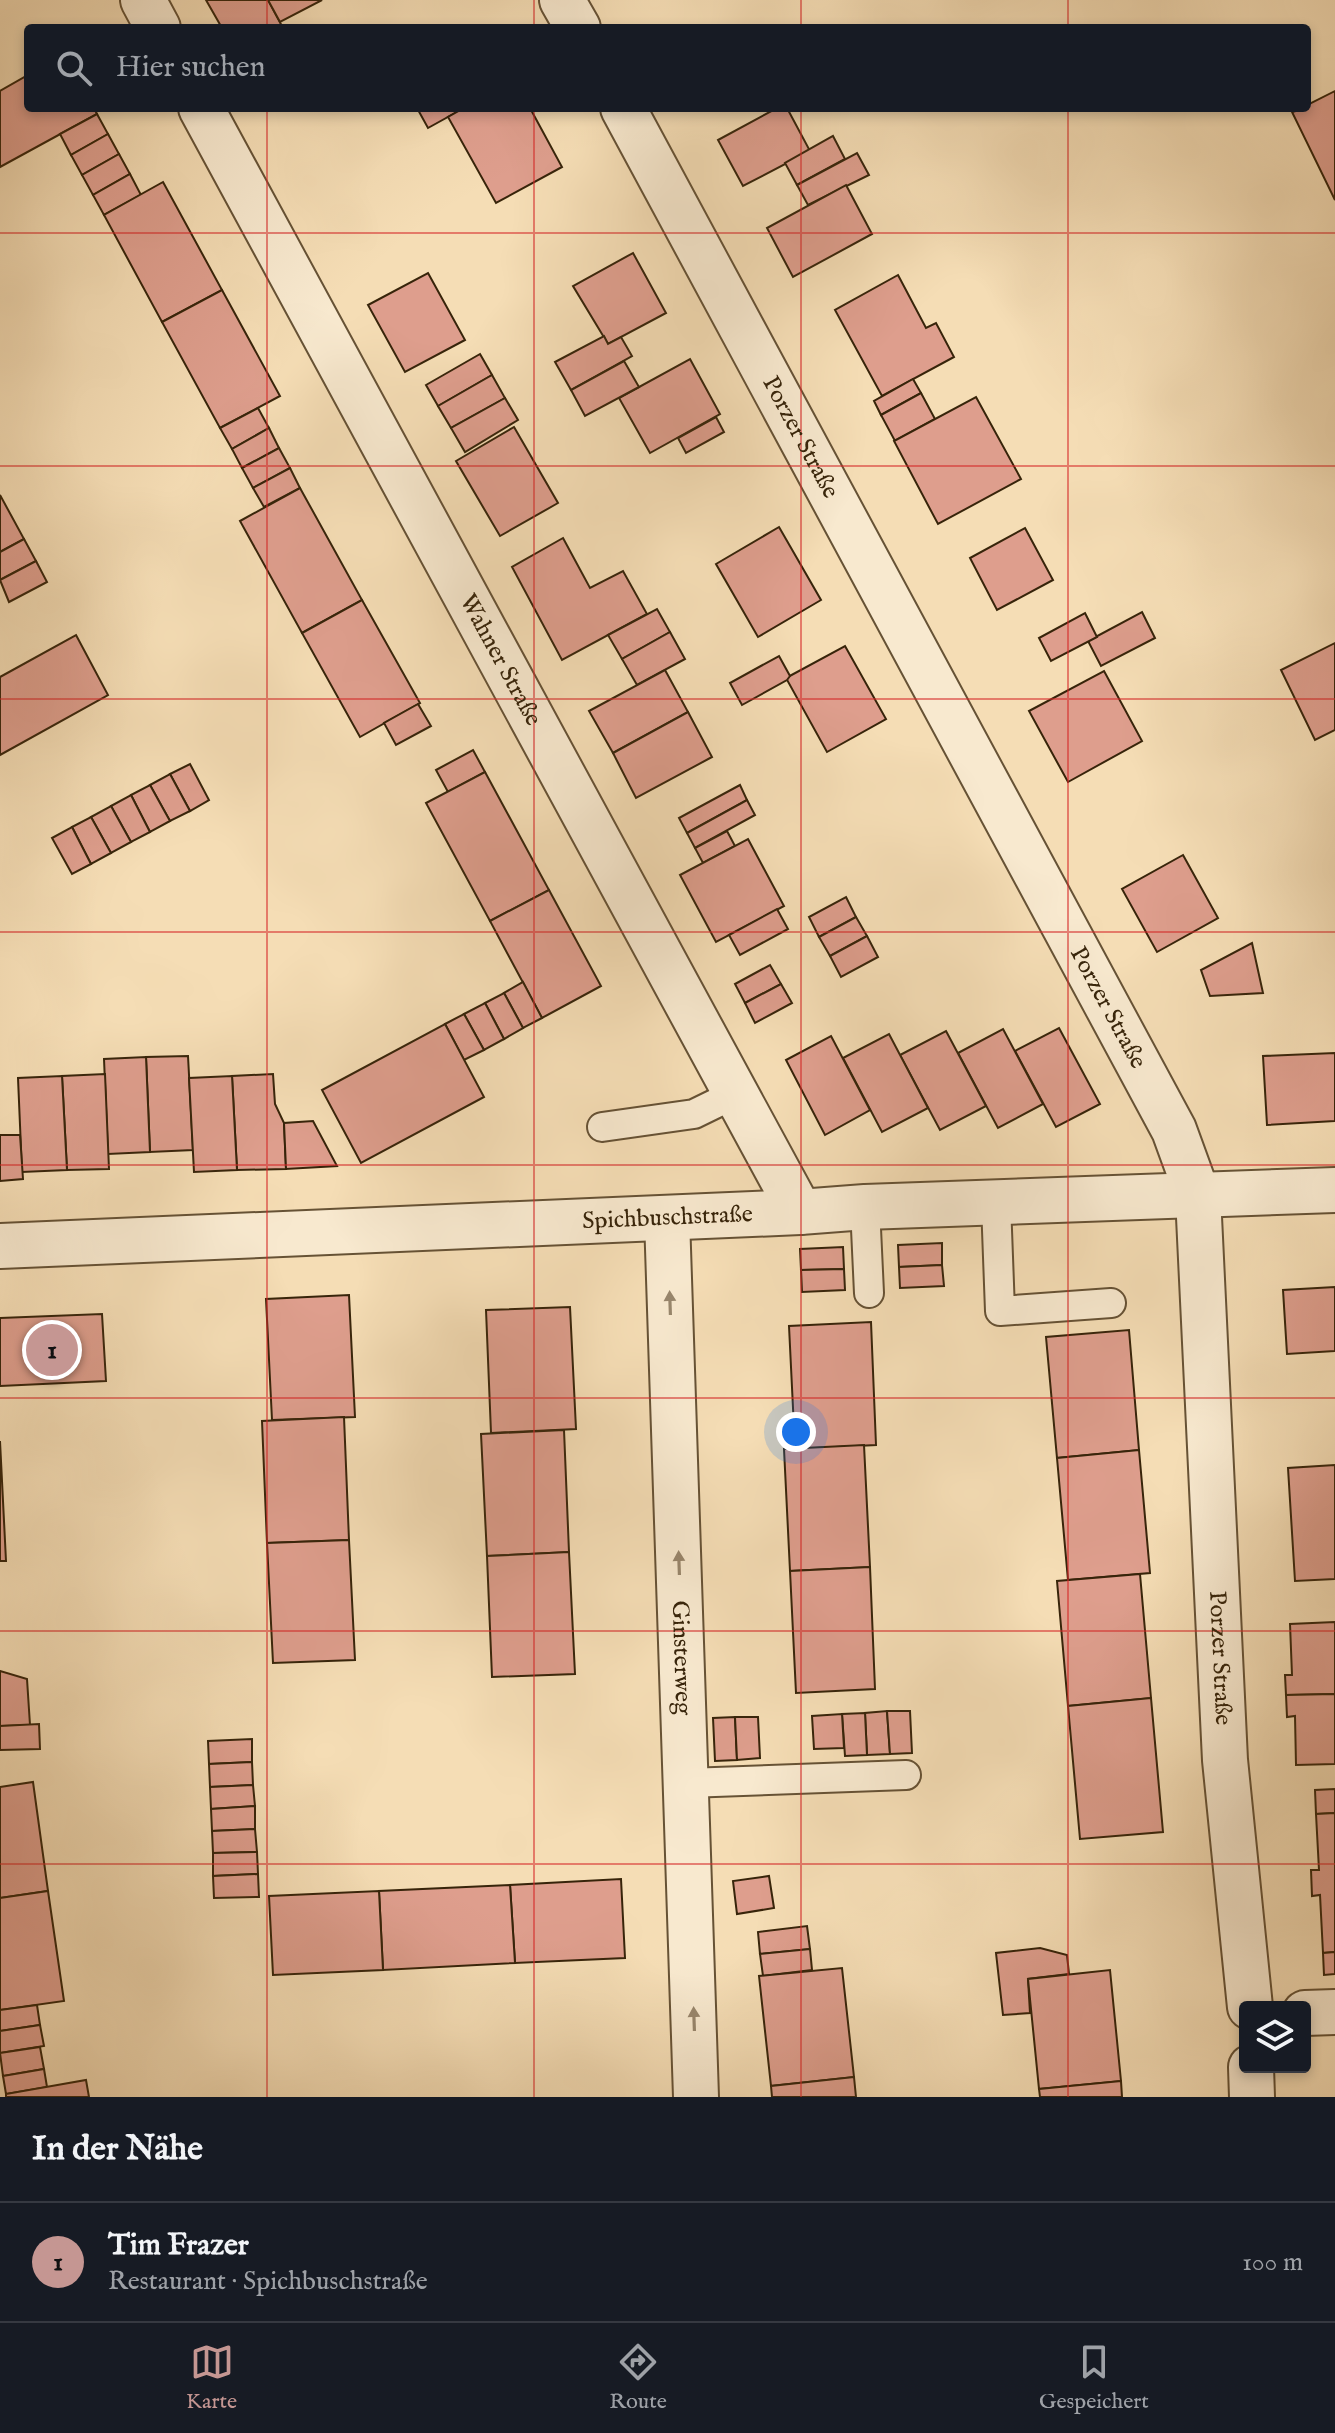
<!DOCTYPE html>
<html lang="de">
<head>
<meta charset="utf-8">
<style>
	body { margin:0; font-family:"IM FELL English",serif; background:#242831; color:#f1f3f6 }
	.controls { position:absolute; right:24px; bottom:24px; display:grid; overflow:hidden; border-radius:8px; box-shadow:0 4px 12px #0003 }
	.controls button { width:72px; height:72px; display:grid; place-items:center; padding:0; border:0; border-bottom:2px solid #363941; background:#171b24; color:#f1f3f6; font:40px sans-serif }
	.you { position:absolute; left:796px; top:1432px; width:28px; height:28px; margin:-20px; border:6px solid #fff; border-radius:50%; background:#1a73e8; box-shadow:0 0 0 12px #1a73e833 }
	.badge { display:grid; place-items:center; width:52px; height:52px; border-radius:50%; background:#c59692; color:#111; font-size:26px; font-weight:700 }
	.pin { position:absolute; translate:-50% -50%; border:4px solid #fff; box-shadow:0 2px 8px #0006 }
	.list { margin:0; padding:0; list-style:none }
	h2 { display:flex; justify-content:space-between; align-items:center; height:104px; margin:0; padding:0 32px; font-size:34px }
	h2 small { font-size:26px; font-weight:400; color:#9ea1a6 }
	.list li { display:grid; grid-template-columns:52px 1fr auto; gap:24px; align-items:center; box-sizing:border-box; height:120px; padding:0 32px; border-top:2px solid #363941 }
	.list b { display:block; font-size:30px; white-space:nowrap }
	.list p { margin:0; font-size:26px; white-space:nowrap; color:#9ea1a6 }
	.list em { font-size:26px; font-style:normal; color:#9ea1a6 }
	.icon { flex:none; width:44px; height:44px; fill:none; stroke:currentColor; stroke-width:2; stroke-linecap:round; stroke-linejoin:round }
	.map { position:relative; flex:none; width:1335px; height:2097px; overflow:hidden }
	.search { position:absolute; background:#171b24; box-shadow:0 4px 12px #0003; left:24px; right:24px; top:24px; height:88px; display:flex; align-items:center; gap:20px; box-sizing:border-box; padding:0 28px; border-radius:8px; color:#9ea1a6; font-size:30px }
	.sheet { height:224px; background:#171b24 }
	nav { display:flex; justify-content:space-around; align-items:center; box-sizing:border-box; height:112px; border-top:2px solid #363941; background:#171b24; font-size:22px; color:#9ea1a6 }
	nav a { display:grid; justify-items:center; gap:4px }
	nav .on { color:#c59692 }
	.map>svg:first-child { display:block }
	.building { fill:#de9e8d; stroke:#37240a; stroke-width:2 }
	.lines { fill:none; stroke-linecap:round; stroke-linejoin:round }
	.lane-casing { stroke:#665235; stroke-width:32 }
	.street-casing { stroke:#665235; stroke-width:48 }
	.lane { stroke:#f8e9cf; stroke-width:28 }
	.street { stroke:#f8e9cf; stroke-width:44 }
	.oneway { fill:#98866c }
	.grid { fill:none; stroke:#d62828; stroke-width:2; stroke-opacity:0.55 }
	.labels { text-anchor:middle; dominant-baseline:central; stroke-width:8; stroke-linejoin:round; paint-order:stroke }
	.street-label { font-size:24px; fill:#37240a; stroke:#f8e9cf }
</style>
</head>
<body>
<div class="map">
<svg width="1335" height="2097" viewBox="0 0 1335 2097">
	<rect width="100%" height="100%" fill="#f5ddb5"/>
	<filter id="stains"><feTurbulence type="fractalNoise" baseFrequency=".0025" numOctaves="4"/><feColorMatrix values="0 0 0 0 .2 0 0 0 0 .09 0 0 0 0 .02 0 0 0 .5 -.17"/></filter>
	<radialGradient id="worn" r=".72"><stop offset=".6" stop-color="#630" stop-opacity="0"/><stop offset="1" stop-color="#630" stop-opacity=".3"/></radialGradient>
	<g class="building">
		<path d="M206 0H268L283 28H222Z"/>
		<path d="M268 0H322L280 22Z"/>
		<path d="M28 75V108H94L97 114 0 167V91Z"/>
		<path d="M1335 91V200L1292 112 1307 108V105Z"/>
		<path d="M417 108H464L428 128Z"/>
		<path d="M464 108H530L562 167 496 203 448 117Z"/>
		<path d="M777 108H787L810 151 743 186 718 140Z"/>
		<path d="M97 114 108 134 71 155 60 134Z"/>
		<path d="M108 134 119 154 82 175 71 155Z"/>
		<path d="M833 136 845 159 797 185 785 163Z"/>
		<path d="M857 153 869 175 808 205 797 185Z"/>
		<path d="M119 154 130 174 93 195 82 175Z"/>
		<path d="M130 174 141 195 104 215 93 195Z"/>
		<path d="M163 182 222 290 162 322 104 215Z"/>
		<path d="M846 185 872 234 793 277 767 228Z"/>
		<path d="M633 253 666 313 608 344 573 286Z"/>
		<path d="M428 273 465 340 405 372 368 305Z"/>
		<path d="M898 275 926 328 936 323 954 357 882 396 835 310Z"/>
		<path d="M222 290 280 396 220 428 162 322Z"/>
		<path d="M604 336 608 344 621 337 632 356 571 390 555 362Z"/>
		<path d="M480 354 492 375 438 406 426 385Z"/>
		<path d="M690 359 720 414 650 453 619 398Z"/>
		<path d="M624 361 639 387 585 416 571 390Z"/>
		<path d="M492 375 505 398 451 428 438 406Z"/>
		<path d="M913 379 921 393 881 415 874 401Z"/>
		<path d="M921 393 935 419 895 441 881 415Z"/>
		<path d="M976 397 1021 479 938 524 894 441Z"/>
		<path d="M505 398 518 420 465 452 451 428Z"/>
		<path d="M258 408 269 428 232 449 220 428Z"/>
		<path d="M716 417 724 432 686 453 678 438Z"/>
		<path d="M514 427 558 503 500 536 456 461Z"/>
		<path d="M269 428 279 448 242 468 232 449Z"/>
		<path d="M279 448 290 468 253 488 242 468Z"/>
		<path d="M290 468 300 488 264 507 253 488Z"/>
		<path d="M300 488 362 600 302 633 240 521Z"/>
		<path d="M0 495 24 539 0 552Z"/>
		<path d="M779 527 821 600 758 637 716 564Z"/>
		<path d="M1025 528 1053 580 997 610 970 558Z"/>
		<path d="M563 538 590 588 623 571 647 614 562 660 512 567Z"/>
		<path d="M24 539 36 561 0 580V552Z"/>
		<path d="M36 561 47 582 9 602 0 580Z"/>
		<path d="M362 600 420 703 360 737 302 633Z"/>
		<path d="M657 609 670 632 622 659 608 635Z"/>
		<path d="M1142 612 1155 638 1101 666 1088 641Z"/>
		<path d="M1085 613 1097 637 1051 661 1039 638Z"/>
		<path d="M670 632 685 659 637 685 622 659Z"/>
		<path d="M76 635 108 695 0 755V677Z"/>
		<path d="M1335 643V730L1315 740 1281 670Z"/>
		<path d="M845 646 886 719 827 752 786 678Z"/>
		<path d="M779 656 790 676 787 680 742 705 730 683Z"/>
		<path d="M665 670 688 712 613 753 589 711Z"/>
		<path d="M1104 671 1142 741 1068 782 1029 711Z"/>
		<path d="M418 704 431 726 396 745 384 723Z"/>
		<path d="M688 712 712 757 636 798 613 753Z"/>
		<path d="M473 750 485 772 448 792 436 770Z"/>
		<path d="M190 764 209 800 190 811 170 774Z"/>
		<path d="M485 772 549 890 490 921 426 803Z"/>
		<path d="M170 774 190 811 170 821 150 785Z"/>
		<path d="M150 785 170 821 150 832 131 795Z"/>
		<path d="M740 785 747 800 687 833 679 818Z"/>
		<path d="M131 795 150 832 131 842 111 806Z"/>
		<path d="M747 800 755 815 695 848 687 833Z"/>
		<path d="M111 806 131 842 111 853 91 817Z"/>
		<path d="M91 817 111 853 91 864 72 827Z"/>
		<path d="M72 827 91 864 72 874 52 838Z"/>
		<path d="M727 831 735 846 703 863 695 848Z"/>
		<path d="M748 839 784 906 716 942 680 875Z"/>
		<path d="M1183 855 1218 918 1157 952 1122 889Z"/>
		<path d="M549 890 601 986 542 1018 490 921Z"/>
		<path d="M846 897 856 917 819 937 809 917Z"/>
		<path d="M777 909 788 929 740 955 729 935Z"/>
		<path d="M856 917 867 936 830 956 819 937Z"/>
		<path d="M867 936 878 957 841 977 830 956Z"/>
		<path d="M1252 943 1263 993 1210 996 1201 970Z"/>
		<path d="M770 965 781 984 745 1003 735 984Z"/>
		<path d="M523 982 542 1018 523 1028 504 993Z"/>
		<path d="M781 984 792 1003 755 1023 745 1003Z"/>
		<path d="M504 993 523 1028 504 1039 485 1003Z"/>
		<path d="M485 1003 504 1039 484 1050 464 1014Z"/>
		<path d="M464 1014 484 1050 464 1060 445 1024Z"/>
		<path d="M445 1024 484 1097 361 1163 322 1090Z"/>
		<path d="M1059 1028 1100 1104 1056 1127 1015 1051Z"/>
		<path d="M1003 1029 1043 1104 998 1128 958 1053Z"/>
		<path d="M946 1031 986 1106 940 1130 900 1055Z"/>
		<path d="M889 1034 928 1108 882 1132 843 1058Z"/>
		<path d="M831 1036 870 1110 825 1135 786 1060Z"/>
		<path d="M1335 1053V1121L1267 1125 1263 1056Z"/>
		<path d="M188 1056 193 1150 150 1152 146 1057Z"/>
		<path d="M146 1057 150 1152 108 1154 104 1059Z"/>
		<path d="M105 1074 109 1169 67 1170 62 1076Z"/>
		<path d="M273 1074 275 1104 284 1123 286 1169 237 1170 232 1076Z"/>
		<path d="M62 1076 67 1170 22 1172 18 1078Z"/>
		<path d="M232 1076 237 1170 194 1172 189 1078Z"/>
		<path d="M313 1121 337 1166 286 1169 284 1123Z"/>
		<path d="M0 1135H20L23 1179 0 1181Z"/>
		<path d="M942 1243V1265L899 1267 898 1245Z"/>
		<path d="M843 1247 844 1269 801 1270 800 1249Z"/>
		<path d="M942 1265 944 1286 900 1288 899 1267Z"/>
		<path d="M844 1269 845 1290 802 1292 801 1270Z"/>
		<path d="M1335 1287V1351L1287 1354 1283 1290Z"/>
		<path d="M349 1295 355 1417 272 1420 266 1299Z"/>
		<path d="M570 1307 576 1429 491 1433 486 1310Z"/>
		<path d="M102 1314 106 1381 0 1386V1318Z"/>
		<path d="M871 1322 876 1445 795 1449 789 1326Z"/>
		<path d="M1129 1330 1139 1450 1057 1458 1046 1337Z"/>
		<path d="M344 1417 349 1540 267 1543 262 1421Z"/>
		<path d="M564 1430 569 1552 487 1556 481 1434Z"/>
		<path d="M0 1441 6 1561H0Z"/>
		<path d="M864 1445 870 1567 790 1571 784 1449Z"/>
		<path d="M1139 1450 1150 1573 1068 1580 1057 1458Z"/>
		<path d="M1335 1465V1579L1295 1581 1288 1468Z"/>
		<path d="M349 1540 355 1660 273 1663 267 1543Z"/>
		<path d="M569 1552 575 1674 492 1677 487 1556Z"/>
		<path d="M870 1567 875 1689 796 1693 790 1571Z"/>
		<path d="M1140 1574 1151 1698 1068 1706 1057 1581Z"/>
		<path d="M1335 1622V1694L1286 1695 1285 1675H1292L1290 1624Z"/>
		<path d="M0 1671 27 1679 30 1725 0 1726Z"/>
		<path d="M1335 1694V1764L1296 1765 1295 1716 1287 1717 1286 1695Z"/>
		<path d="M1151 1698 1163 1832 1080 1839 1068 1706Z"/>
		<path d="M887 1711 890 1754 867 1755 865 1713Z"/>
		<path d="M887 1711H910L912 1753 890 1754Z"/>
		<path d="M865 1713 867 1755 845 1756 842 1714Z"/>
		<path d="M842 1714 844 1748 814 1749 812 1716Z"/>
		<path d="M735 1717 737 1760 715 1761 713 1718Z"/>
		<path d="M735 1717H758L760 1758 737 1760Z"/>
		<path d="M39 1724 40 1749 0 1750V1726Z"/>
		<path d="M252 1739V1762L209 1764 208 1741Z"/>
		<path d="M252 1762 253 1785 210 1787 209 1764Z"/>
		<path d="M33 1782 48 1891 0 1898V1787Z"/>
		<path d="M253 1785 255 1806 211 1809 210 1787Z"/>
		<path d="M1335 1789V1813L1316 1814 1315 1790Z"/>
		<path d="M255 1806V1829L212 1831 211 1809Z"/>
		<path d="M1335 1813V1952L1323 1953 1320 1895 1312 1896 1311 1870H1319L1316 1814Z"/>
		<path d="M255 1829 257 1852 213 1853 212 1831Z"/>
		<path d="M257 1852 258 1874 213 1876V1853Z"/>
		<path d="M258 1874 259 1897 214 1898 213 1876Z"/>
		<path d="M769 1876 774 1908 737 1914 733 1881Z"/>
		<path d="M621 1879 625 1958 515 1963 510 1885Z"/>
		<path d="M510 1885 515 1963 383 1970 379 1891Z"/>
		<path d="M48 1891 64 2001 0 2010V1898Z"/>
		<path d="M379 1891 383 1970 273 1975 269 1896Z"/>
		<path d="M807 1926 810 1949 760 1954 758 1932Z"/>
		<path d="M1040 1948 1067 1955 1069 1974 1028 1979 1030 2013 1003 2015 996 1953Z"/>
		<path d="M810 1949 812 1970 763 1976 760 1954Z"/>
		<path d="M1335 1952V1974L1324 1975 1323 1953Z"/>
		<path d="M842 1968 854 2077 771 2086 759 1976Z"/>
		<path d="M1110 1970 1121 2081 1039 2089 1028 1979Z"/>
		<path d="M37 2005 40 2025 0 2031V2010Z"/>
		<path d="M40 2025 44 2046 0 2053V2031Z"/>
		<path d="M40 2047 44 2069 3 2076 0 2053Z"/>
		<path d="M44 2069 47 2087 6 2094 3 2076Z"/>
		<path d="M854 2077 856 2097H772L771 2086Z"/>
		<path d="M86 2080 89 2097H6V2094Z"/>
		<path d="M1121 2081 1122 2097H1040L1039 2089Z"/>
	</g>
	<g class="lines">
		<defs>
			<g id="lane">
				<path d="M602 1127 694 1114 735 1094"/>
				<path d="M996 1203 1000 1311 1111 1303"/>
				<path d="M865 1207 869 1293"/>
				<path d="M687 1783 906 1775"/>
			</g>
			<g id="street">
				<path d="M143 0 158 28"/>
				<path d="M562 0 578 28"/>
				<path id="s1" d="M201 108 800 1212"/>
				<path id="s2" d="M623 108 1174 1130 1198 1196 1225 1760 1250 2007"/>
				<path id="s3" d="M667 1218 696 2097"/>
				<path id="s4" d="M0 1246 800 1212 865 1207 1335 1190"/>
				<path d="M1305 2013 1335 2012"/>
				<path d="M1251 2067 1252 2097"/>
			</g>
		</defs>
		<use href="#lane" class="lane-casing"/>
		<use href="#street" class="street-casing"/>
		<use href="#lane" class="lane"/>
		<use href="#street" class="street"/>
	</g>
	<defs><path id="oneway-solid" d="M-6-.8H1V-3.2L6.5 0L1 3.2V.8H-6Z" transform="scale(2)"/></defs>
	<g class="oneway">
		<use href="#oneway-solid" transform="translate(670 1303) rotate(-92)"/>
		<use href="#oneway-solid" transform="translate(679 1563) rotate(-92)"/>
		<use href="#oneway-solid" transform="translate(694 2019) rotate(-92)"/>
	</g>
	<path class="grid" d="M267 0V28M534 0V28M801 0V28M1068 0V28M267 108V2097M534 108V2097M801 108V2097M1068 108V2097M0 233H1335M0 466H1335M0 699H1335M0 932H1335M0 1165H1335M0 1398H1335M0 1631H1335M0 1864H1335"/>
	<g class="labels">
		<g class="street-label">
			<text stroke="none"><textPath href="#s2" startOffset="374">Porzer Straße</textPath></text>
			<text stroke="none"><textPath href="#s1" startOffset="628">Wahner Straße</textPath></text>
			<text stroke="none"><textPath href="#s2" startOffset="1022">Porzer Straße</textPath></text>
			<text stroke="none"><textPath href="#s4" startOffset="668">Spichbuschstraße</textPath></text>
			<text stroke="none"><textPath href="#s3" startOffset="440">Ginsterweg</textPath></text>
			<text stroke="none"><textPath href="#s2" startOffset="1694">Porzer Straße</textPath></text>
		</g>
	</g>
	<rect width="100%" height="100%" filter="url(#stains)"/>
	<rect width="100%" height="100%" fill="url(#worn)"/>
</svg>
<div class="controls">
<button><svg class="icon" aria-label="layers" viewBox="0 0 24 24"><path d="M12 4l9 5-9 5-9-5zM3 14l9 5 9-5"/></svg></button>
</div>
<div class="you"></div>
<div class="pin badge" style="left:52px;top:1350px">1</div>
<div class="search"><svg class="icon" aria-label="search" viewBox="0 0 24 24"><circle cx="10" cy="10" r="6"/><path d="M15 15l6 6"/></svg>Hier suchen</div>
</div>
<section class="sheet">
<h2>In der Nähe<small></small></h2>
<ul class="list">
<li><span class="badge">1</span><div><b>Tim Frazer</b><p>Restaurant · Spichbuschstraße</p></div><em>100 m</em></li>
</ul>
</section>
<nav>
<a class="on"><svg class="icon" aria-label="map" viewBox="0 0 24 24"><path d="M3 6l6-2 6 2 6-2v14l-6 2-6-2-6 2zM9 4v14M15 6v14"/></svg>Karte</a>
<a><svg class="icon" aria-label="directions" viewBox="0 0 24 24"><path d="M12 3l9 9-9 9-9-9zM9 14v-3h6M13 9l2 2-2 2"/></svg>Route</a>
<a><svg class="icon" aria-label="saved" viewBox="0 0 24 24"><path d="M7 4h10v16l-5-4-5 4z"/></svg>Gespeichert</a>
</nav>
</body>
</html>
